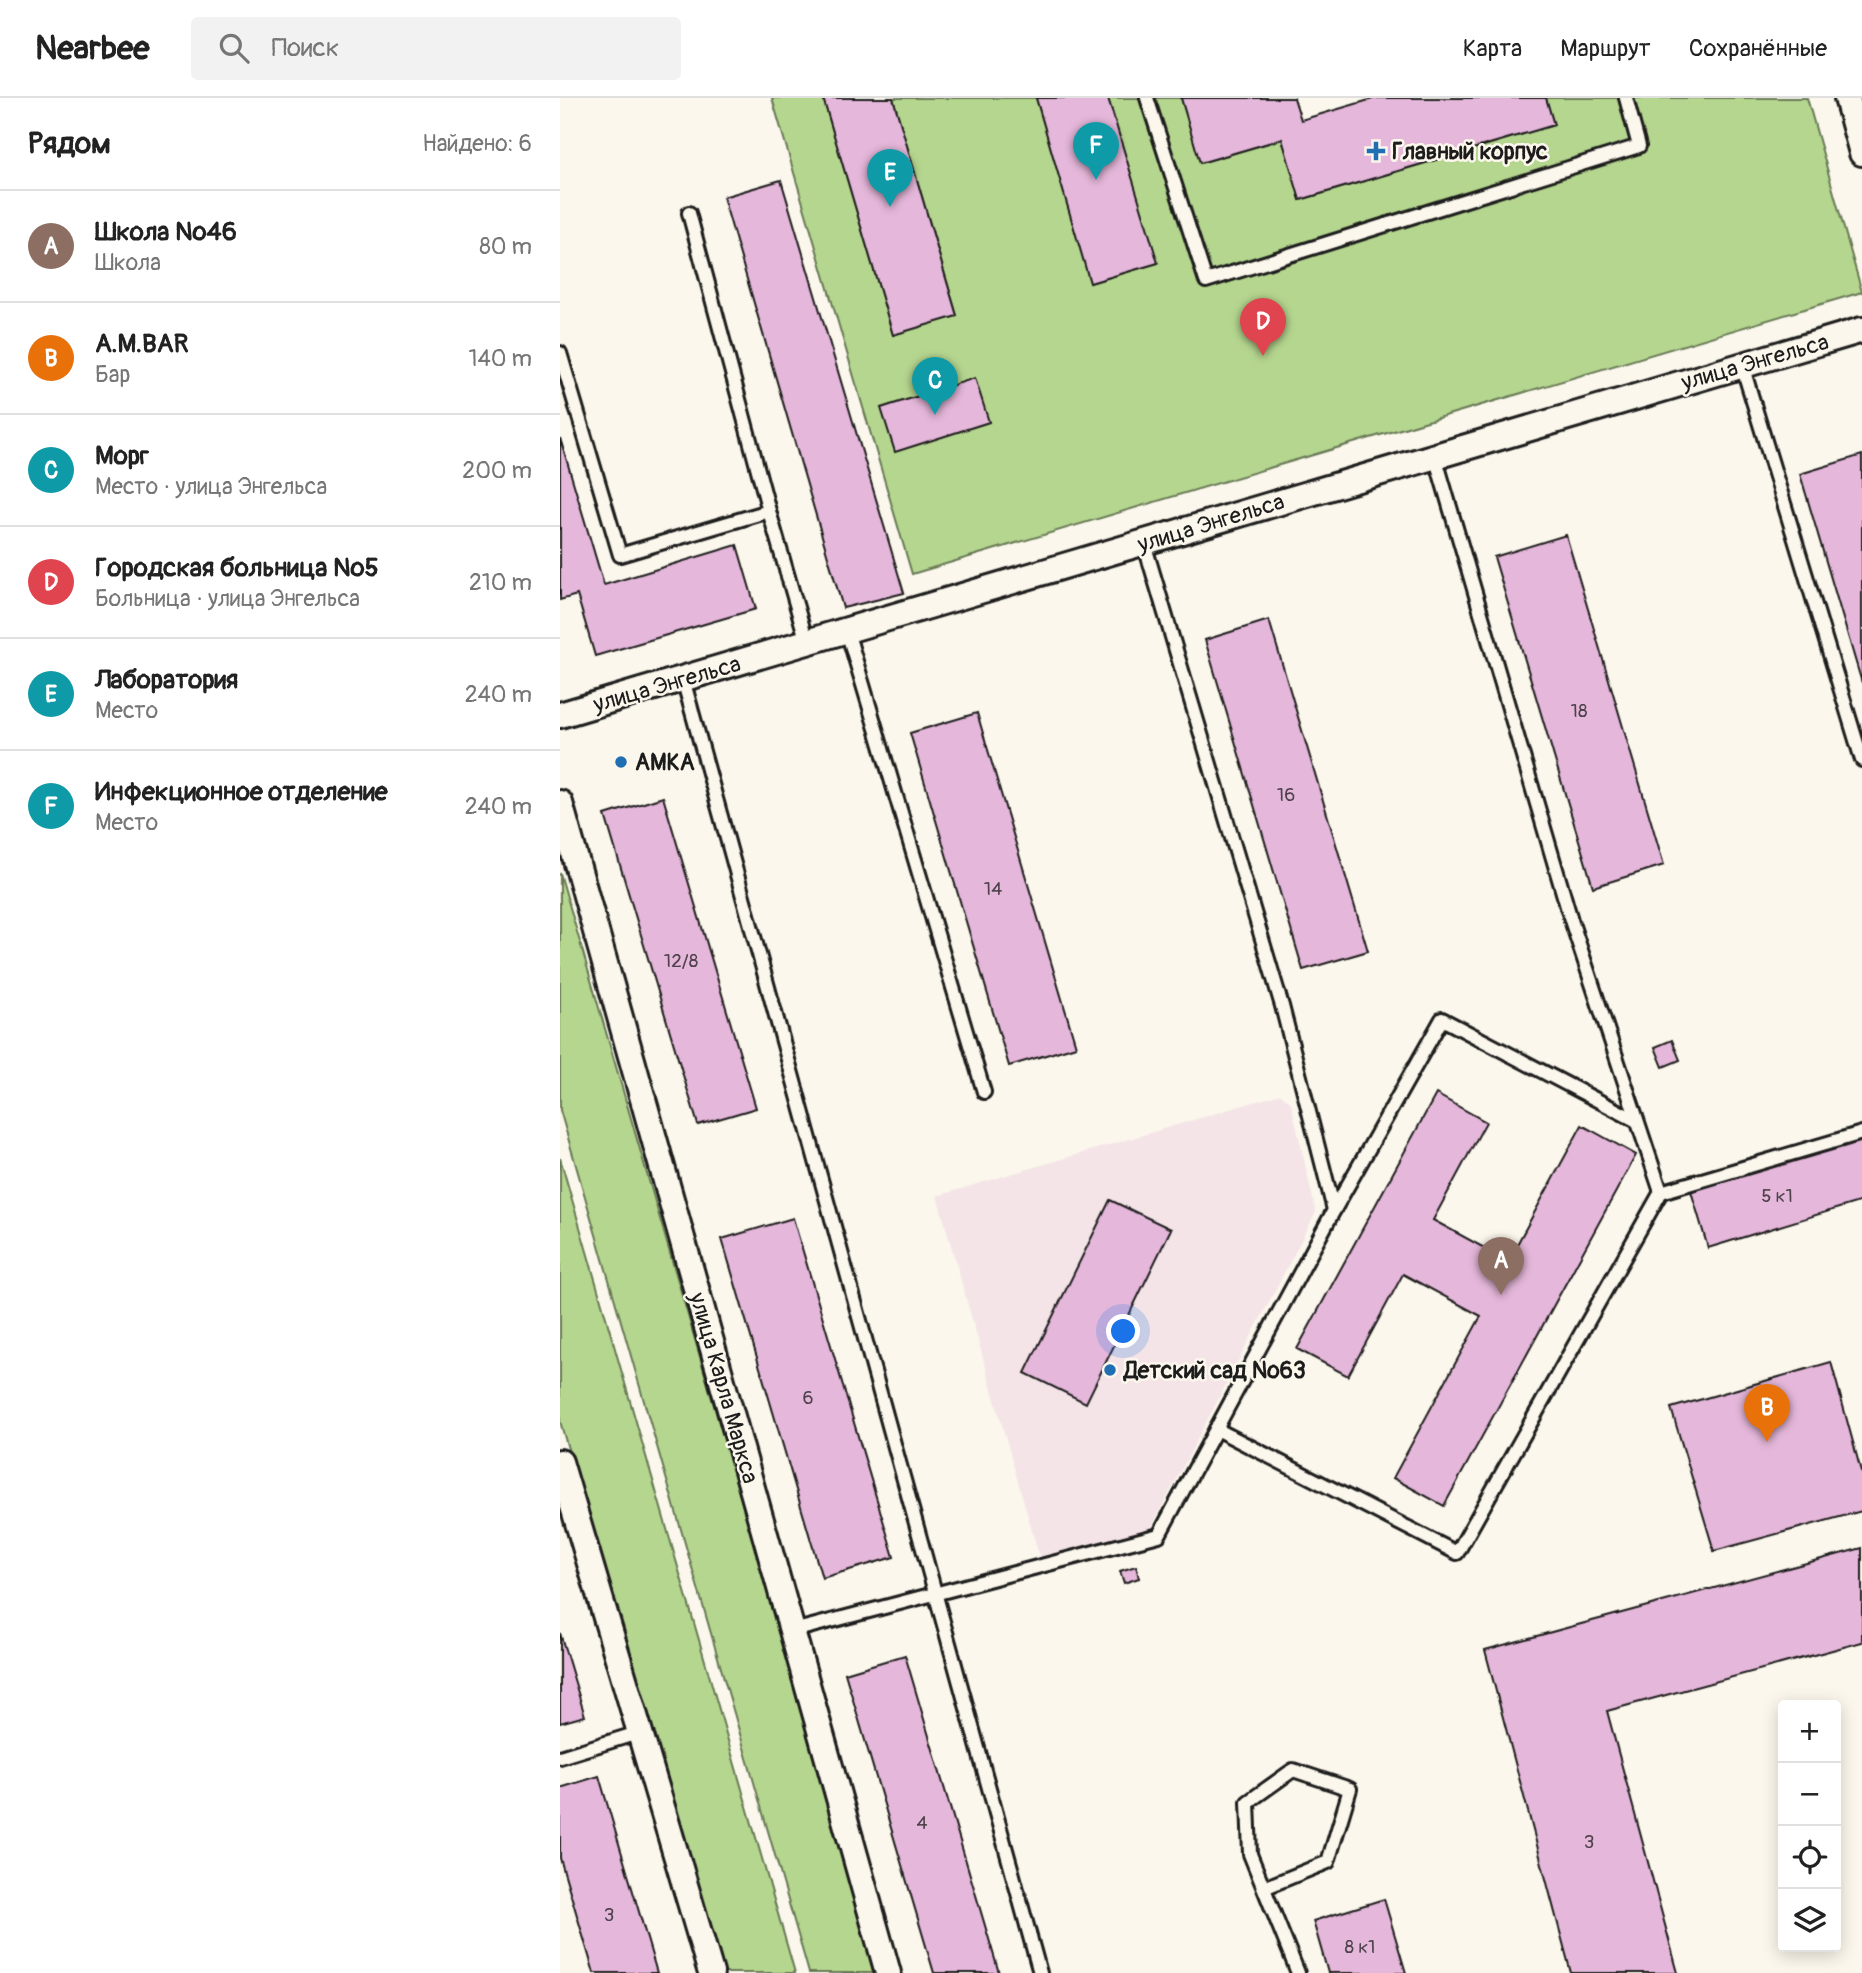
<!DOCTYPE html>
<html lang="ru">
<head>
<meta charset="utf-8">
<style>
	body { margin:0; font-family:Pangolin,sans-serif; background:#f2f2f2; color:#222 }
	.controls { position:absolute; right:21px; bottom:21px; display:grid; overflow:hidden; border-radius:7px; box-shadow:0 4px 18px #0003 }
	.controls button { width:63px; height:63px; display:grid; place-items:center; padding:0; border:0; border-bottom:2px solid #e0e0e0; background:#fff; color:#222; font:35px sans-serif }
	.you { position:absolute; left:564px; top:1234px; width:24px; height:24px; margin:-18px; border:5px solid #fff; border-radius:50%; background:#1a73e8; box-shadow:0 0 0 10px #1a73e833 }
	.badge { display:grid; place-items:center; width:46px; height:46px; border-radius:50%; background:#7c3aed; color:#fff; font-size:23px; font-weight:700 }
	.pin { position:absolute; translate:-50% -58px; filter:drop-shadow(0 2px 4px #0008) }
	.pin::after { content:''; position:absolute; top:37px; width:24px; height:21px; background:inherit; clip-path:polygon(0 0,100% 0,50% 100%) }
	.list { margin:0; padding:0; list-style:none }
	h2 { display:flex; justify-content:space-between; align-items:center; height:91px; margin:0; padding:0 28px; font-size:30px }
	h2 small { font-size:23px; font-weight:400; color:#767676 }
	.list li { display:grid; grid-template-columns:46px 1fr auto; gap:21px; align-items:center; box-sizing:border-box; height:112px; padding:0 28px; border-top:2px solid #e0e0e0 }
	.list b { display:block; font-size:26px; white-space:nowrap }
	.list p { margin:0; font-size:23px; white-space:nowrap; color:#767676 }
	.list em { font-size:23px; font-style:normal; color:#767676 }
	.icon { flex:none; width:38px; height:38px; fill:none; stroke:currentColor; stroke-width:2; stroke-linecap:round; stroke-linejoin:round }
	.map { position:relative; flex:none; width:1302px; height:1875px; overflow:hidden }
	header { display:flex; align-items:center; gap:42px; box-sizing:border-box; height:98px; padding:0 35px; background:#fff; border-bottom:2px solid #e0e0e0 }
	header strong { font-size:33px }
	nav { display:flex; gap:38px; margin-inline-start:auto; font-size:24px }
	.search { width:490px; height:63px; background:#f2f2f2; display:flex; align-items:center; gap:18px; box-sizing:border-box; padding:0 24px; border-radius:7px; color:#767676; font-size:26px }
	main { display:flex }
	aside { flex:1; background:#fff }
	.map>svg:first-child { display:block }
	.built { fill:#f4e4e7 }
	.green { fill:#b5d68f; stroke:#687956; stroke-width:2 }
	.building { fill:#e5b7da; stroke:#1c1c1c; stroke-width:2 }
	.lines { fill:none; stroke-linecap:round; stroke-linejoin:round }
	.lane-casing { stroke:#1c1c1c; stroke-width:18 }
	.street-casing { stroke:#1c1c1c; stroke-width:30 }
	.lane { stroke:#fbf7ec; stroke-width:12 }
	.street { stroke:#fbf7ec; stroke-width:24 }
	.poi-dot { fill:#1f6fb2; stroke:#fbf7ec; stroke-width:2.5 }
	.labels { text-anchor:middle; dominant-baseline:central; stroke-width:5; stroke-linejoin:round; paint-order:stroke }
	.number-label { font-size:19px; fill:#4e434c }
	.poi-label { font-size:23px; font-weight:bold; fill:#1c1c1c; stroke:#fbf7ec; text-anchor:start }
	.street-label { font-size:23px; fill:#1c1c1c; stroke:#fbf7ec }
</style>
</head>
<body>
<header>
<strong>Nearbee</strong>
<div class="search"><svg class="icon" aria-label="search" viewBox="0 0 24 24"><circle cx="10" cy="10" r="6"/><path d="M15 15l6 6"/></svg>Поиск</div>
<nav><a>Карта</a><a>Маршрут</a><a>Сохранённые</a></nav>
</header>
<main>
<aside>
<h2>Рядом<small>Найдено: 6</small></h2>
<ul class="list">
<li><span class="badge" style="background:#8d6e63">A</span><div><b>Школа №46</b><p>Школа</p></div><em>80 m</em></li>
<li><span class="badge" style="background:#e8710a">B</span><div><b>А.М.BAR</b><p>Бар</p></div><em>140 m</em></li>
<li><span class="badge" style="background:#0f9aa8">C</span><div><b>Морг</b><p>Место · улица Энгельса</p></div><em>200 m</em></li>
<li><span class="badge" style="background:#e0444e">D</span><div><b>Городская больница №5</b><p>Больница · улица Энгельса</p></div><em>210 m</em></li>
<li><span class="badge" style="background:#0f9aa8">E</span><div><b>Лаборатория</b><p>Место</p></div><em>240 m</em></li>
<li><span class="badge" style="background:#0f9aa8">F</span><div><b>Инфекционное отделение</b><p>Место</p></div><em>240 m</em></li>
</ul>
</aside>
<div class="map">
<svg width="1302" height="1875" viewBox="0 0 1302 1875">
	<rect width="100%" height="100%" fill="#fbf7ec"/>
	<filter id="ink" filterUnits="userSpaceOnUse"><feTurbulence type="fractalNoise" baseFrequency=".0143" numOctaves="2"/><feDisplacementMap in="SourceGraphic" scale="14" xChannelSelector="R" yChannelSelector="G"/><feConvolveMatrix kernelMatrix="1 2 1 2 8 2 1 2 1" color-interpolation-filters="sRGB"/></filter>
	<g filter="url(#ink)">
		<path class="built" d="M721 996 731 1005 756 1114 591 1430 480 1461 377 1098Z"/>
		<g class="green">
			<path d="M212 0H263L333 237 397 217 333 0H476L531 185 597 165 548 0H621L641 65 722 41 741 102 994 27 986 0H1247L1302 194 352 476Z"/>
			<path d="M0 775 318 1875H249L0 1012Z"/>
			<path d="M0 1060 235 1875H159L0 1323Z"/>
		</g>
		<g class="building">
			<path d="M263 0H333L397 218 333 237Z"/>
			<path d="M476 0H548L598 165 530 185Z"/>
			<path d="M621 0H734L741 22 816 0H986L994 27 740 102 722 41 640 65Z"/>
			<path d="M221 82 344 495 283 510 163 99Z"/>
			<path d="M415 280 429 324 335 354 321 310Z"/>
			<path d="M0 340 44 487 177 447 196 511 35 558 17 497 0 502Z"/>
			<path d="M1302 357V585L1240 376Z"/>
			<path d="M1006 437 1104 767 1033 789 934 459Z"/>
			<path d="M709 522 808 853 743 872 645 542Z"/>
			<path d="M417 615 516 948 449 968 350 635Z"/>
			<path d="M103 699 196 1010 138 1027 45 717Z"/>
			<path d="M1112 942 1120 962 1103 969 1095 949Z"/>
			<path d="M876 996 926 1024 873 1122 948 1163 1022 1027 1076 1057 884 1408 833 1380 921 1218 843 1176 788 1278 737 1251Z"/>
			<path d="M1302 1042V1103L1148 1150 1131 1093Z"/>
			<path d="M550 1102 611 1131 526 1305 465 1275Z"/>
			<path d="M233 1120 334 1459 262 1480 162 1141Z"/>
			<path d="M1271 1264 1302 1377V1413L1154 1453 1111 1310Z"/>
			<path d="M1302 1450V1544L1047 1613 1118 1875H1011L925 1552Z"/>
			<path d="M576 1468 579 1480 564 1485 560 1473Z"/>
			<path d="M0 1535 25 1618 0 1625Z"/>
			<path d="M345 1557 439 1875H374L285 1575Z"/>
			<path d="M39 1678 97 1875H34L0 1760V1690Z"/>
			<path d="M824 1801 846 1875H768L753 1823Z"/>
		</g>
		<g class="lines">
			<defs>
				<g id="lane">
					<path d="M587 0 646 183 1079 48 1066 0"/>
					<path d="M129 115 209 413 247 544"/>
					<path d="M0 255 60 457 209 413"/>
					<path d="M1182 267 1302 662"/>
					<path d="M875 358 1011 822 1101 1094"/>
					<path d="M287 533 424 994"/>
					<path d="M123 581 480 1875"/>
					<path d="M774 1112 882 921 1077 1023"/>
					<path d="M656 1331 897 1455 1101 1094 1302 1035"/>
					<path d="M233 1533 599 1437 774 1112 722 908 584 445"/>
					<path d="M0 1659 81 1634"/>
					<path d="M704 1790 768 1764 790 1691 733 1672 688 1704 690 1756 738 1875"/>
				</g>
				<g id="street">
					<path d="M1287 0 1302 55"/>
					<path d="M0 617 1302 232"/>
					<path d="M0 705 328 1875"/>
					<path d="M0 1364 151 1875"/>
				</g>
			</defs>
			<use href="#lane" class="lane-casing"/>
			<use href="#street" class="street-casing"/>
			<use href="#lane" class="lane"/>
			<use href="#street" class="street"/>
		</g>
	</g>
	<g class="poi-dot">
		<path d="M812.5 42.5h7v7h7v7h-7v7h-7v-7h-7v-7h7z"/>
		<circle cx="61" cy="664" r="7"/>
		<circle cx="550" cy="1272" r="7"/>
	</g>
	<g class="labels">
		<g class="number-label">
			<text x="1019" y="613">18</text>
			<text x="726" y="697">16</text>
			<text x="433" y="791">14</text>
			<text x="121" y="863">12/8</text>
			<text x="1217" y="1098">5 к1</text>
			<text x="248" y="1300">6</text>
			<text x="362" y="1725">4</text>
			<text x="1029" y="1744">3</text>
			<text x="49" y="1817">3</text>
			<text x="800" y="1849">8 к1</text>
		</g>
		<g class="poi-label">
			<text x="832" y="53">Главный корпус</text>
			<text x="75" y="664">АМКА</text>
			<text x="564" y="1272">Детский сад №63</text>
		</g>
		<g class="street-label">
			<text transform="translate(1195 264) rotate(-16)">улица Энгельса</text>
			<text transform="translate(651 425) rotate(-17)">улица Энгельса</text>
			<text transform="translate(107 586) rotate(-16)">улица Энгельса</text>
			<text transform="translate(164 1290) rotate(74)">улица Карла Маркса</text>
		</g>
	</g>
</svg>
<div class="controls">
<button>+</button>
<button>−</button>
<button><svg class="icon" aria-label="locate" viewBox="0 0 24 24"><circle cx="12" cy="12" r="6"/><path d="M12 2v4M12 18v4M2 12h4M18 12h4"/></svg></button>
<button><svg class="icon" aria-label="layers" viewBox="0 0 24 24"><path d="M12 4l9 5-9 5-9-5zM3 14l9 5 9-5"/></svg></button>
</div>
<div class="you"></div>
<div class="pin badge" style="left:941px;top:1197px;background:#8d6e63">A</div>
<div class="pin badge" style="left:1207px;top:1344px;background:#e8710a">B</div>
<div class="pin badge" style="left:375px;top:317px;background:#0f9aa8">C</div>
<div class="pin badge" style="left:703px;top:258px;background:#e0444e">D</div>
<div class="pin badge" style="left:330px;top:109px;background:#0f9aa8">E</div>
<div class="pin badge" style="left:536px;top:82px;background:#0f9aa8">F</div>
</div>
</main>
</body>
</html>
